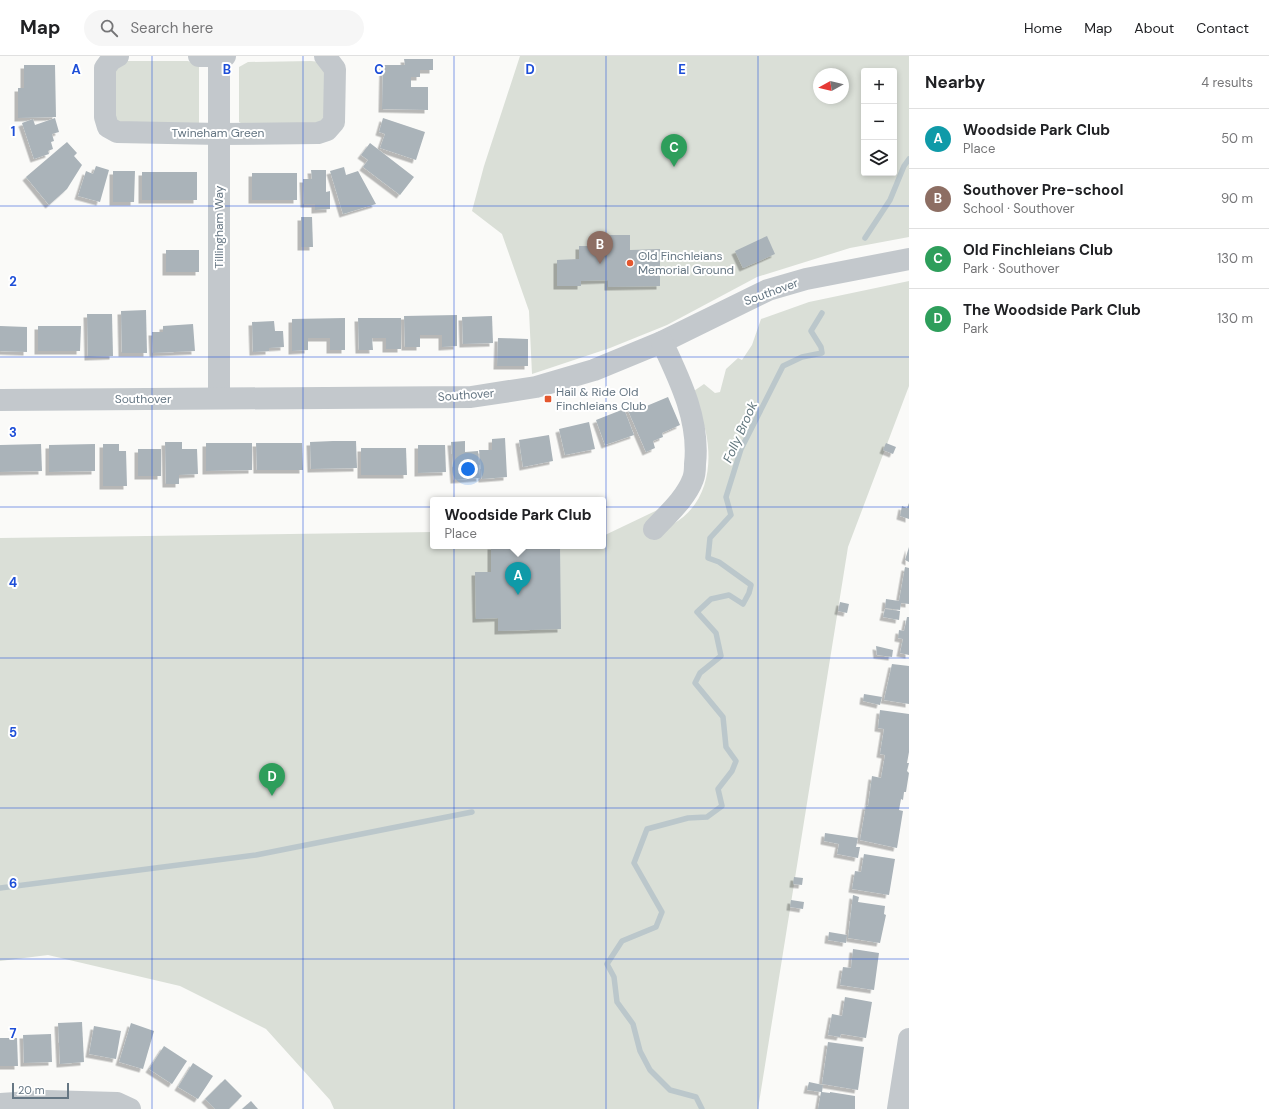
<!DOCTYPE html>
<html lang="en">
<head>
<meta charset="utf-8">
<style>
	body { margin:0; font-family:"DM Sans",sans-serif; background:#f6f6f6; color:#202124 }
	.controls { position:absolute; right:12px; top:12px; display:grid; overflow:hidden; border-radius:4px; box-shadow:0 2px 6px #0003 }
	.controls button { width:36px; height:36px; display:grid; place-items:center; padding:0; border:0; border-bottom:1px solid #e0e0e0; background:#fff; color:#202124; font:20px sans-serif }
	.compass { position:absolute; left:813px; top:12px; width:36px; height:36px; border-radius:50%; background:#fff; box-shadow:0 2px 6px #0003; rotate:262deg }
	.scale { position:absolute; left:12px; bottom:10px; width:57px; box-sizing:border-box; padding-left:4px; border:2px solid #657683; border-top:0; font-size:11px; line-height:14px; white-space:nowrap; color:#657683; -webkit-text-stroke:3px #fff; paint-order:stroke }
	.you { position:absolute; left:468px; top:413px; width:14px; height:14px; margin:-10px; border:3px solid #fff; border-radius:50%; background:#1a73e8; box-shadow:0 0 0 6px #1a73e833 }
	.badge { display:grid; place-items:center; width:26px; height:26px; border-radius:50%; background:#e4572e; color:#fff; font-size:13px; font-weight:700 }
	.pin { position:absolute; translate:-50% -33px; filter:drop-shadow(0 1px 2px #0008) }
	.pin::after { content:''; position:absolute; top:21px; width:14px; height:12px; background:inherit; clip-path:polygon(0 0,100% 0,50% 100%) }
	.popup { position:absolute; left:430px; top:441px; width:176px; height:52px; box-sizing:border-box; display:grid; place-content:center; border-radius:4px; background:#fff; filter:drop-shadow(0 1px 3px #0005); font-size:13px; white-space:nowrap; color:#757577 }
	.popup b { font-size:15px; color:#202124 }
	.popup::after { content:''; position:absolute; left:50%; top:100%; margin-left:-8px; border:8px solid transparent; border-top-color:#fff }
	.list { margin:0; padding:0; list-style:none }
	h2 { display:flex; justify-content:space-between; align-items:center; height:52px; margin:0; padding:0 16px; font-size:17px }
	h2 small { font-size:13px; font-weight:400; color:#757577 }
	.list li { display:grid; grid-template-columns:26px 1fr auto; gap:12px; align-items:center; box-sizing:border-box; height:60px; padding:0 16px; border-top:1px solid #e0e0e0 }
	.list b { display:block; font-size:15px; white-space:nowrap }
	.list p { margin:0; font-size:13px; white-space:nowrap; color:#757577 }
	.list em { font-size:13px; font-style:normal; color:#757577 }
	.icon { flex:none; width:22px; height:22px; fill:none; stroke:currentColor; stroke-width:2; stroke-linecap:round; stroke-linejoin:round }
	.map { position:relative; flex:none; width:909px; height:1053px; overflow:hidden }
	header { display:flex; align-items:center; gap:24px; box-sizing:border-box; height:56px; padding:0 20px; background:#fff; border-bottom:1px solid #e0e0e0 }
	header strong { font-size:19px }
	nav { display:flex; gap:22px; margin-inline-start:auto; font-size:14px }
	.search { width:280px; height:36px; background:#f6f6f6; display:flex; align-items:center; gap:10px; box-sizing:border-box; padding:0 14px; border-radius:22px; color:#757577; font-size:15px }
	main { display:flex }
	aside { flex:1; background:#fff }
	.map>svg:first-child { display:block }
	.green { fill:#dadfd7; fill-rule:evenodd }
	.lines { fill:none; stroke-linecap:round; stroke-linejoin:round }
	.stream { stroke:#bbc7cb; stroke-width:5.5 }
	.building { fill:#aab3b9; filter:url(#shadow) }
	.minor { stroke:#c3c8cc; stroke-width:22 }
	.grid { fill:none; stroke:#1d4ed8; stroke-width:1; stroke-opacity:0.55 }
	.poi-dot { fill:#e4572e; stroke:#fff; stroke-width:1.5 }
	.labels { text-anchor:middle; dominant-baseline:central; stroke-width:4; stroke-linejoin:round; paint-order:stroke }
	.street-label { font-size:12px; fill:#657683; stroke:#fff }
	.poi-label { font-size:12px; fill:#657683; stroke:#fff; text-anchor:start }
	.water-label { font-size:13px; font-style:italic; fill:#60757c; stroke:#fff }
	.grid-label { font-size:13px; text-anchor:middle; font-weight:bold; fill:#1d4ed8; stroke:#fff; stroke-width:4; stroke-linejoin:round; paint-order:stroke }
</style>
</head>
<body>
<header>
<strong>Map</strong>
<div class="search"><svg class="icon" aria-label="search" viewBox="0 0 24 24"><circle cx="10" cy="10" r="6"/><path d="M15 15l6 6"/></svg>Search here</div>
<nav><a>Home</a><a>Map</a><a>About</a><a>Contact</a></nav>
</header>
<main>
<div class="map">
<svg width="909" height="1053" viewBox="0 0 909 1053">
	<defs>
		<filter id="shadow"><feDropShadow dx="-3.5" dy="3.5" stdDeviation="0" flood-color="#0004"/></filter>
	</defs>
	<rect width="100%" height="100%" fill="#fafaf8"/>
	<g class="green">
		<path d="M520 0H909V181L850 192 757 221 667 269 610 292 532 318 529 255 502 178 472 155 484 110ZM864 15H894V117H864ZM819 18H843V42H819Z"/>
		<path d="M121 5H188L199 10V67H114L112 13Z"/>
		<path d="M311 5 320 6 329 16 323 68 246 70 239 66V11L248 6Z"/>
		<path d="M909 225V330L848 491 758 1053H334L330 1044 266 973 180 930 48 899 0 905V482L433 476V490H603V480L670 448 673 468C706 449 713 412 706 377 703 363 696 350 691 337L704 328 715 337 720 336 726 313 738 302 742 304 752 289 761 263 809 246Z"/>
	</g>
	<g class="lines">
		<g class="stream">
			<path d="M865 182 890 144 904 110 909 103"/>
			<path d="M0 832 256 799 472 756"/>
			<path d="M702 1053 696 1041 670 1034 650 1014 640 995 633 968 617 946 614 921 607 908 622 885 656 871 662 856 634 807 647 773 688 762 707 761 722 750 718 733 732 715 736 705 726 691 723 661 695 627 700 617 721 600 716 577 697 556 711 543 729 539 743 548 749 537 751 529 719 506 708 502 710 482 731 459 726 441 741 393 783 310 802 301 822 297 821 291 811 275 822 257"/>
		</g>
	</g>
	<g class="building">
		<path d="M404 3H433V14H420V21H411V31H428V54L382 53 383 9H405Z"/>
		<path d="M24 9H55L56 61 18 62V32H24Z"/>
		<path d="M55 62 59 76 52 78 54 85 51 86 53 93 48 95 49 98 34 103 22 67 33 63 35 69Z"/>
		<path d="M383 62 425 76 416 104 380 92 385 78 379 76Z"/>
		<path d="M67 86 77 97 74 100 82 109 67 133 49 149 26 121Z"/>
		<path d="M370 87 414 121 400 139 363 111 368 104 361 99Z"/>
		<path d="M96 110 109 114 100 146 78 140 86 115 93 118Z"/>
		<path d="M344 111 346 119 358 115 376 148 343 158 330 115Z"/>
		<path d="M311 114H326V136L330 135V153L315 154V148H304L303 123H312Z"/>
		<path d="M113 115H135L134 146H113Z"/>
		<rect x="142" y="116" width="55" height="28"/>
		<rect x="252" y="117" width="45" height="27"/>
		<path d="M301 161H312L313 191H301Z"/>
		<path d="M594 179H630V194L660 193V230L608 231V224L581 225V230H557V204L579 203V190H594Z"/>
		<path d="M767 180 775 198 743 212 735 195Z"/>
		<rect x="166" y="194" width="33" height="22"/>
		<path d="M146 254 147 297H122L121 255Z"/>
		<path d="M87 258H112L113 300 88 301Z"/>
		<path d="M457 259V290L442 291V279H420V291H405L404 260Z"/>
		<path d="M492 260 493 287 463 288 462 261Z"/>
		<path d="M345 262V294H330V282H308V294L292 295V263Z"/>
		<path d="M358 262H401V293H386V282H372L373 294H359Z"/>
		<path d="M274 265 275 275H283L284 291 269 292V295L253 296 252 266Z"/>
		<path d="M193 268 195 295 153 297 152 276H163V270Z"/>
		<path d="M0 270 27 271V296L0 295Z"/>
		<path d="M38 270H81L80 295H38Z"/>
		<path d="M498 282 528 283V310H497Z"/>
		<path d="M668 341 680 369 662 377 663 381 653 385 655 392 646 396 627 352 635 349 637 354Z"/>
		<path d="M624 353 634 379 605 389 596 364Z"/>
		<path d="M589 366 595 393 565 399 559 373Z"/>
		<path d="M549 379 553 405 523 411 519 384Z"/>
		<path d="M505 382 507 421 482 423 479 394H492V383Z"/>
		<path d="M333 385H356L357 412 311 413 310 386Z"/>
		<path d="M465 385V396L478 395 480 422 454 424 451 386Z"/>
		<path d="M165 386H182V393H197L198 418 179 419V428H166Z"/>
		<path d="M206 387H252V414L206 415Z"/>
		<path d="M256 387H302L303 414H257Z"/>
		<path d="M886 387 896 391 893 398 883 394Z"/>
		<path d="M41 388 42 415 0 416V389Z"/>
		<path d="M95 388V415L49 416V389Z"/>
		<path d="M103 388H119V395H126L127 430H103Z"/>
		<path d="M418 389H445L446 416 418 417Z"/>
		<path d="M361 392H406L407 419H361Z"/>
		<rect x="138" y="393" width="23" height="27"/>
		<path d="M909 447V463L900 460 902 450 907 452Z"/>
		<path d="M491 490H560L561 573 498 575V562L476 563 475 516H491Z"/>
		<path d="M909 491V506L905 504Z"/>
		<path d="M905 511 909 512V548L901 547 900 554 885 552 886 543 899 545Z"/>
		<path d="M840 546 849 548 847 557 838 555Z"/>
		<path d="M885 553 900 555 899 564 883 561Z"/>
		<path d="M907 561H909V599L900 597 903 583 898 582 899 574 904 575Z"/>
		<path d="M876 590 893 594 892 601 877 599Z"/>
		<path d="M892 608 909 610V648L884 644Z"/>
		<path d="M864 638 882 641 880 649 863 645Z"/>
		<path d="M880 654 909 658V696L907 707H909L907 715 909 717 906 736H904L903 744 901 743 899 754 903 755 897 792 860 784 866 749 868 750 872 720 881 722 885 699 880 698 884 673 878 672Z"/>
		<path d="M825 777 858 782 856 791H860L858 802 837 798 839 788 824 785Z"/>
		<path d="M864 798 895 803 889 839 852 833 855 815 861 816Z"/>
		<path d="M794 821 803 822 802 829 793 828Z"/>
		<path d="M853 839 859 841 858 846 885 850 884 858 886 859 880 887 848 882Z"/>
		<path d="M791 844 804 846 803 853 790 851Z"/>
		<path d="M829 876 847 879 846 887 828 884Z"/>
		<path d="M853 893 879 897 874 934 840 929 843 911 851 912Z"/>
		<path d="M845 941 872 946 866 982 841 978 840 981 828 979 832 958 842 960Z"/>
		<path d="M82 966 84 1006 60 1008 58 967Z"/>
		<path d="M131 967 154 975 143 1013 119 1006Z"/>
		<path d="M94 970 121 975 116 1003 89 998Z"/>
		<path d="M51 978 52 1006 24 1007 23 979Z"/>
		<path d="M0 982H17L18 1010H0Z"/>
		<path d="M828 986 864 991 858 1034 822 1028Z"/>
		<path d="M164 990 187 1005 172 1028 149 1013Z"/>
		<path d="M193 1007 213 1020 198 1043 178 1031Z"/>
		<path d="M225 1023 242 1040 229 1053H215L205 1043Z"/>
		<path d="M809 1026 823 1029 822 1036 830 1037V1036L855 1040V1053H818L821 1036 807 1034Z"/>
		<path d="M251 1045 258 1053H242Z"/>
	</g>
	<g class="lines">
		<g class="minor">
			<path d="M118 0 111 4 105 12V61L108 71 117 76 219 78 318 77 327 74 334 66 335 13 325 0"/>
			<path d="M199 0H225"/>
			<path d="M219 342V0"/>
			<path d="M0 344 471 341 536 331 594 314 662 286 768 234 806 223 909 203"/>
			<path d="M654 473C668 458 686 442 693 423 695 418 695 412 695 408 700 365 680 324 662 286"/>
			<path d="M0 1048 46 1045 117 1047 130 1053"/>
			<path d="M898 1053 909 983"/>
		</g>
	</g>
	<path class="grid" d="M152 0V1053M303 0V1053M454 0V1053M606 0V1053M758 0V1053M0 150H909M0 301H909M0 451H909M0 602H909M0 752H909M0 903H909"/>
	<g class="poi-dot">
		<circle cx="630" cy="207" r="4"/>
		<rect x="544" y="339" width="8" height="8" rx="2"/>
	</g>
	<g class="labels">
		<g class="street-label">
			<text x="218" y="77">Twineham Green</text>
			<text transform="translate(219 171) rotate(-90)">Tillingham Way</text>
			<text transform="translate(771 236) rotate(-20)">Southover</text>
			<text transform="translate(466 339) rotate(-4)">Southover</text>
			<text x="143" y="343">Southover</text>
		</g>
		<g class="poi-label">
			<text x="638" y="200">Old Finchleians<tspan x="638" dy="14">Memorial Ground</tspan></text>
			<text x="556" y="336">Hail &amp; Ride Old<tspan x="556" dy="14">Finchleians Club</tspan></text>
		</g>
		<g class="water-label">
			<text transform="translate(740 376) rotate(-66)">Folly Brook</text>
		</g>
	</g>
	<g class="grid-label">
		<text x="76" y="18">A</text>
		<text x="227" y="18">B</text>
		<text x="379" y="18">C</text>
		<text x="530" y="18">D</text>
		<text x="682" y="18">E</text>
		<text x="13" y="80">1</text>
		<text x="13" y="230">2</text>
		<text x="13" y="381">3</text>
		<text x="13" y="531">4</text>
		<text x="13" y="681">5</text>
		<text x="13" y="832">6</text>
		<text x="13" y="982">7</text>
	</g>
</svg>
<div class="controls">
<button>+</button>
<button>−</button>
<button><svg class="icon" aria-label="layers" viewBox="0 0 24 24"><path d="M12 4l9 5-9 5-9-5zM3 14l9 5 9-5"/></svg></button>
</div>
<svg class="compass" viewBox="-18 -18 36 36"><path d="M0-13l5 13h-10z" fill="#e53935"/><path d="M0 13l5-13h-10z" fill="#757577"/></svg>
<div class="scale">20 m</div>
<div class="you"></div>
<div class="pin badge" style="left:518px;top:539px;background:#0f9aa8">A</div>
<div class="popup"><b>Woodside Park Club</b>Place</div>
<div class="pin badge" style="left:600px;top:208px;background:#8d6e63">B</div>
<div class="pin badge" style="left:674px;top:111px;background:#2e9e5b">C</div>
<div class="pin badge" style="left:272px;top:740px;background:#2e9e5b">D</div>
</div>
<aside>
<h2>Nearby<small>4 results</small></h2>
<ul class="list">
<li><span class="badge" style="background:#0f9aa8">A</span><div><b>Woodside Park Club</b><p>Place</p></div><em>50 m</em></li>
<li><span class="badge" style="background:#8d6e63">B</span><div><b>Southover Pre-school</b><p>School · Southover</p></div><em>90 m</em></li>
<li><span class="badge" style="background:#2e9e5b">C</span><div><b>Old Finchleians Club</b><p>Park · Southover</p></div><em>130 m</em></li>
<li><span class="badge" style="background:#2e9e5b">D</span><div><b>The Woodside Park Club</b><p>Park</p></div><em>130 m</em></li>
</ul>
</aside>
</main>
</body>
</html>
